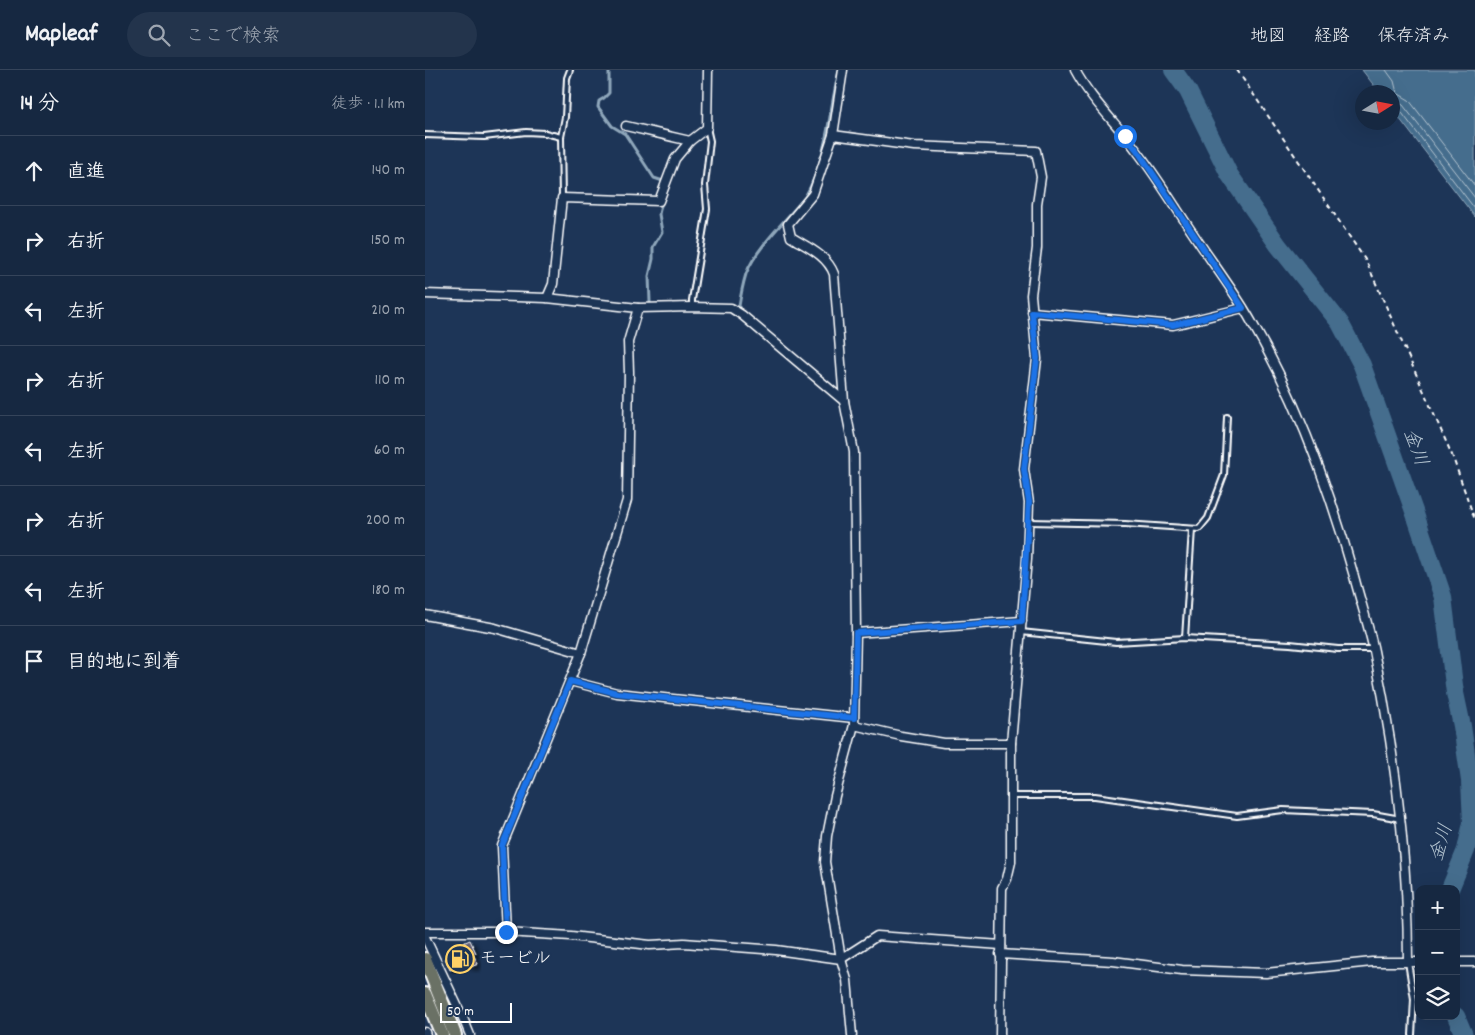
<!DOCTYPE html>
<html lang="ja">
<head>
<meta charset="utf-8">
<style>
	body { margin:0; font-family:Dekko,"Klee One",sans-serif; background:#23344c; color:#f1f3f6 }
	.controls { position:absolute; right:15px; bottom:15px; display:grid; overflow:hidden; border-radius:10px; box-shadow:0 5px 20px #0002 }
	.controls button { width:45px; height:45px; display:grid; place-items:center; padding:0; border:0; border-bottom:1px solid #35445a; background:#162841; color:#f1f3f6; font:25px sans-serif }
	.compass { position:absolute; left:930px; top:15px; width:45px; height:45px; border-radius:50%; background:#162841; box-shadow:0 5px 20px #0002; rotate:79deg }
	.scale { position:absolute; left:15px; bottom:12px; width:72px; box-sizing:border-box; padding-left:5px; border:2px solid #fff; border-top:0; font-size:14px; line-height:18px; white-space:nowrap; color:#fff; -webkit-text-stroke:4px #1d3557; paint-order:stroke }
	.stop { position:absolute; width:15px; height:15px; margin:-11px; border:4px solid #1a73e8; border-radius:50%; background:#fff }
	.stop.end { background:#1a73e8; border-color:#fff; box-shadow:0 1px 5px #0008 }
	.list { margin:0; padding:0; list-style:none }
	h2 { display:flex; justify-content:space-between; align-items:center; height:65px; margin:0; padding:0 20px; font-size:21px }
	h2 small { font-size:16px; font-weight:400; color:#9ea6b1 }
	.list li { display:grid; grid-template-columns:32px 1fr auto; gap:15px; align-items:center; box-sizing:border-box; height:70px; padding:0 20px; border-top:1px solid #35445a }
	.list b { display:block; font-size:19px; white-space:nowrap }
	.list em { font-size:16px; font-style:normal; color:#9ea6b1 }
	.icon { flex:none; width:28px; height:28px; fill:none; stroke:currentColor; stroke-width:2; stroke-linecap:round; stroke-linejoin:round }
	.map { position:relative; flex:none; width:1050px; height:965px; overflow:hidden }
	header { display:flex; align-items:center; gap:30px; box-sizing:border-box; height:70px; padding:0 25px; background:#162841; border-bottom:1px solid #35445a }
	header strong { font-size:24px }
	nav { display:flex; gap:28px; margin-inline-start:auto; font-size:18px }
	.search { width:350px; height:45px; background:#23344c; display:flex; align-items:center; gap:12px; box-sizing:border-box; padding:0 18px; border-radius:28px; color:#9ea6b1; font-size:19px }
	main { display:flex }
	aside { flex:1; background:#162841 }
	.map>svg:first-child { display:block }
	.water { fill:#456d8d; stroke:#8fa7bb }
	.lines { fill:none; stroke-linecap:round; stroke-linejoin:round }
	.shore { stroke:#b5c5d1; stroke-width:1 }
	.stream { stroke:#8fa7bb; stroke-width:3 }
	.river { stroke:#456d8d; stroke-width:18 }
	.building { fill:#625d71; stroke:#fff; filter:url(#shadow) }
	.service-casing { stroke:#fff; stroke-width:8 }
	.minor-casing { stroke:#fff; stroke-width:11 }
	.trunk-casing { stroke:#fff; stroke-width:16 }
	.path { stroke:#fff; stroke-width:2; stroke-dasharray:5 4; stroke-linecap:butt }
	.service { stroke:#1d3557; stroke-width:4 }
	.minor { stroke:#1d3557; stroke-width:8 }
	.trunk { stroke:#6b7165; stroke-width:12 }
	.route { stroke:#1a73e8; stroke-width:6 }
	.labels { text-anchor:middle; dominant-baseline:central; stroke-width:4.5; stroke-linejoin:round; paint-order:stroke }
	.poi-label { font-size:18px; fill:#fff; stroke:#1d3557; text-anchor:start }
	.water-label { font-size:19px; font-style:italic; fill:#b5c5d1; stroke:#1d3557 }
</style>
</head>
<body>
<header>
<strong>Mapleaf</strong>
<div class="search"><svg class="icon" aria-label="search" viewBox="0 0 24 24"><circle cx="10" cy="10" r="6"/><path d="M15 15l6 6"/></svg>ここで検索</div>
<nav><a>地図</a><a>経路</a><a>保存済み</a></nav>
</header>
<main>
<aside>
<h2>14 分<small>徒歩 · 1.1 km</small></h2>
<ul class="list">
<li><svg class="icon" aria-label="ahead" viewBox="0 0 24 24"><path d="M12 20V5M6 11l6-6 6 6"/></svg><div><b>直進</b></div><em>140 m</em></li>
<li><svg class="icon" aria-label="right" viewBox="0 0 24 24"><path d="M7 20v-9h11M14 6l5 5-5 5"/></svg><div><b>右折</b></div><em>150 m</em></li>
<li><svg class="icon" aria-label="left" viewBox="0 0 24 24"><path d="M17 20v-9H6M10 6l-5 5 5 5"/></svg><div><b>左折</b></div><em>210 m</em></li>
<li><svg class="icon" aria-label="right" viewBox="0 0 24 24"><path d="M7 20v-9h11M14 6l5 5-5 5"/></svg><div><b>右折</b></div><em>110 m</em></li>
<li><svg class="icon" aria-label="left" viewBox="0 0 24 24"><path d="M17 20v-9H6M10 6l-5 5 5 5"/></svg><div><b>左折</b></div><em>60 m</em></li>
<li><svg class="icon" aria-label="right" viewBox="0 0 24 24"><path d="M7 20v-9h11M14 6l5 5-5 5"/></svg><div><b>右折</b></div><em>200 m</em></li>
<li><svg class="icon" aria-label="left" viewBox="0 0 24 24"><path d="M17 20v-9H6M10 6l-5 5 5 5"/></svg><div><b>左折</b></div><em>180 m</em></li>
<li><svg class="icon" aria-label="arrive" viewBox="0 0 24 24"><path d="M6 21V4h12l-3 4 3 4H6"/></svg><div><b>目的地に到着</b></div></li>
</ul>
</aside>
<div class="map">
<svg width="1050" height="965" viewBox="0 0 1050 965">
	<defs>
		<filter id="shadow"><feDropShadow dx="3.5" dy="3.5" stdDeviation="2.5" flood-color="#0009"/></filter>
	</defs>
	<rect width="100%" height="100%" fill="#1d3557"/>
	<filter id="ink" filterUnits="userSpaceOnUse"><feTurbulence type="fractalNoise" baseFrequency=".02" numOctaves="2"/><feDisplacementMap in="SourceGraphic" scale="10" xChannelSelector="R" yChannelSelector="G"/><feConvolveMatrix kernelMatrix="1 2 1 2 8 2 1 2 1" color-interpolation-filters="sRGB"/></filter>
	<g filter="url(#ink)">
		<path class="water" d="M937 0H1050V147L968 40V22H954Z"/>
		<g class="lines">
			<g class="shore">
				<path d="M961 0 969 11 972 23 984 30 1050 116"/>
				<path d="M968 31 973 32 978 35 1050 128"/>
				<path d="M968 37 974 39 1050 139"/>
			</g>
			<g class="stream">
				<path d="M184 0V23L179 28 174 31 173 37 187 56 200 64 229 108 241 112"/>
				<path d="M225 232 224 206 228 189V177L237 162 234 144 237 131"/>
				<path d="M313 242C315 229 317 217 321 204 331 178 362 149 380 127 402 89 404 42 414 0"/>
			</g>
			<g class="river">
				<path d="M748 0 763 21 804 104 853 175 915 253 937 295 990 444 1018 527 1030 623 1037 656 1045 711 1047 753 1041 780 1025 819"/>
				<path d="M1031 946 1039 965"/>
			</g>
		</g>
		<path class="building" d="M45 870 51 883 48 884 53 894 46 897 43 892 25 900 20 888 40 879 38 873Z"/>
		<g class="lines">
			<defs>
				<g id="service">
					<path d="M0 65 59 67 101 62 120 63 136 67"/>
					<path d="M137 128 136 67 140 47 142 8 145 0"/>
					<path d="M267 236V230L282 139 280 115 285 71 282 58"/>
					<path d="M604 452 700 454 774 459 783 448 799 405 802 347"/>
					<path d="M596 562 691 572 760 568 865 574 913 579H949"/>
					<path d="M760 568 767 459"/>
					<path d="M585 726H670L812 746 858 740 948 744 976 749"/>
					<path d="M983 892 989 929 987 965"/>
				</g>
				<g id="minor">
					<path d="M418 0 408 65 388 124 363 154 366 167C382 177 402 185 409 204L419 331 429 382 431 563 429 655 410 726 402 766 400 792 416 889 422 910 427 965"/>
					<path d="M650 0C666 30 692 54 712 81 732 107 749 135 767 162 784 188 803 213 819 239 870 323 904 416 930 510 936 533 944 557 949 581 970 683 983 787 983 892"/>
					<path d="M201 56 265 71 282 58 283 0"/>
					<path d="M408 65 489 76 611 81 616 107 612 134V178L606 225 612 289 599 399 604 433 602 489 586 673V792L582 809 577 818 575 965"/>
					<path d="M0 224 122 228 213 238 267 237 306 238 317 245 419 331"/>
					<path d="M122 228 128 214 137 128 234 131 250 89 265 71"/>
					<path d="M607 242 748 255 818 238"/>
					<path d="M0 545 70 558 156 583"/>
					<path d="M431 563 597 551"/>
					<path d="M145 611 192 623 429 648"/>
					<path d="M429 655 476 666 519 673H586"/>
					<path d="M0 862H81L146 866 225 875 259 873 351 880 416 889 452 866 576 875"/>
					<path d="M81 862 77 776 156 583 202 430 204 302 203 272 213 238"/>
					<path d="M0 867 38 948 45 965"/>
					<path d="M575 884 688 891 757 900 841 903 947 892H994"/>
					<path d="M1031 892H1050"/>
					<path d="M0 962 1 965"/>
				</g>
				<g id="trunk">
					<path d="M0 889 30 965"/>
					<path d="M0 924 17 965"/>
				</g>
			</defs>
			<use href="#service" class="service-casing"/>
			<use href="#minor" class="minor-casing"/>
			<use href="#trunk" class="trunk-casing"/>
			<path class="path" d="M812 0 941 191 1027 385 1050 450"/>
			<use href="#service" class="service"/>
			<use href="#minor" class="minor"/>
			<use href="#trunk" class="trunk"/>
		</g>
	</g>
	<g class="lines" filter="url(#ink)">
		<path class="route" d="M81 862 77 776 145 611 192 623 429 648 431 563 597 551 604 432 599 399 612 288 607 242 748 255 818 238 712 80 700 66"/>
	</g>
	<defs>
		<symbol id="fuel-ring" viewBox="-11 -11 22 22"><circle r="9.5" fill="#1d3557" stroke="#ffd166" stroke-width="1.5"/><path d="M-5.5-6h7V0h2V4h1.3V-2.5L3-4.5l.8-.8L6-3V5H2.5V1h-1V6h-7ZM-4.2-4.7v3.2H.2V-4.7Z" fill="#ffd166"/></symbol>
	</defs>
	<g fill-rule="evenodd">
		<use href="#fuel-ring" x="19" y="873" width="32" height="32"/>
	</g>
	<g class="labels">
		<g class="poi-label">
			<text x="54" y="889">モービル</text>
		</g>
		<g class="water-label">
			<text transform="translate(989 378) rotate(70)">金川</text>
			<text transform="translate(1018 773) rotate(-73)">金川</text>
		</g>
	</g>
</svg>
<div class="controls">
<button>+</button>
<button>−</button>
<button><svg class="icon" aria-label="layers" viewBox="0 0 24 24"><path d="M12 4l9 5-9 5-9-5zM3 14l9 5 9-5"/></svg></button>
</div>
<svg class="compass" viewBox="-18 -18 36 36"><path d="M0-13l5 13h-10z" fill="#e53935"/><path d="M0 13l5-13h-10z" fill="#9ea6b1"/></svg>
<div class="scale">50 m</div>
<div class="stop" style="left:700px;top:66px"></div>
<div class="stop end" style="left:81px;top:862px"></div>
</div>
</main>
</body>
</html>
